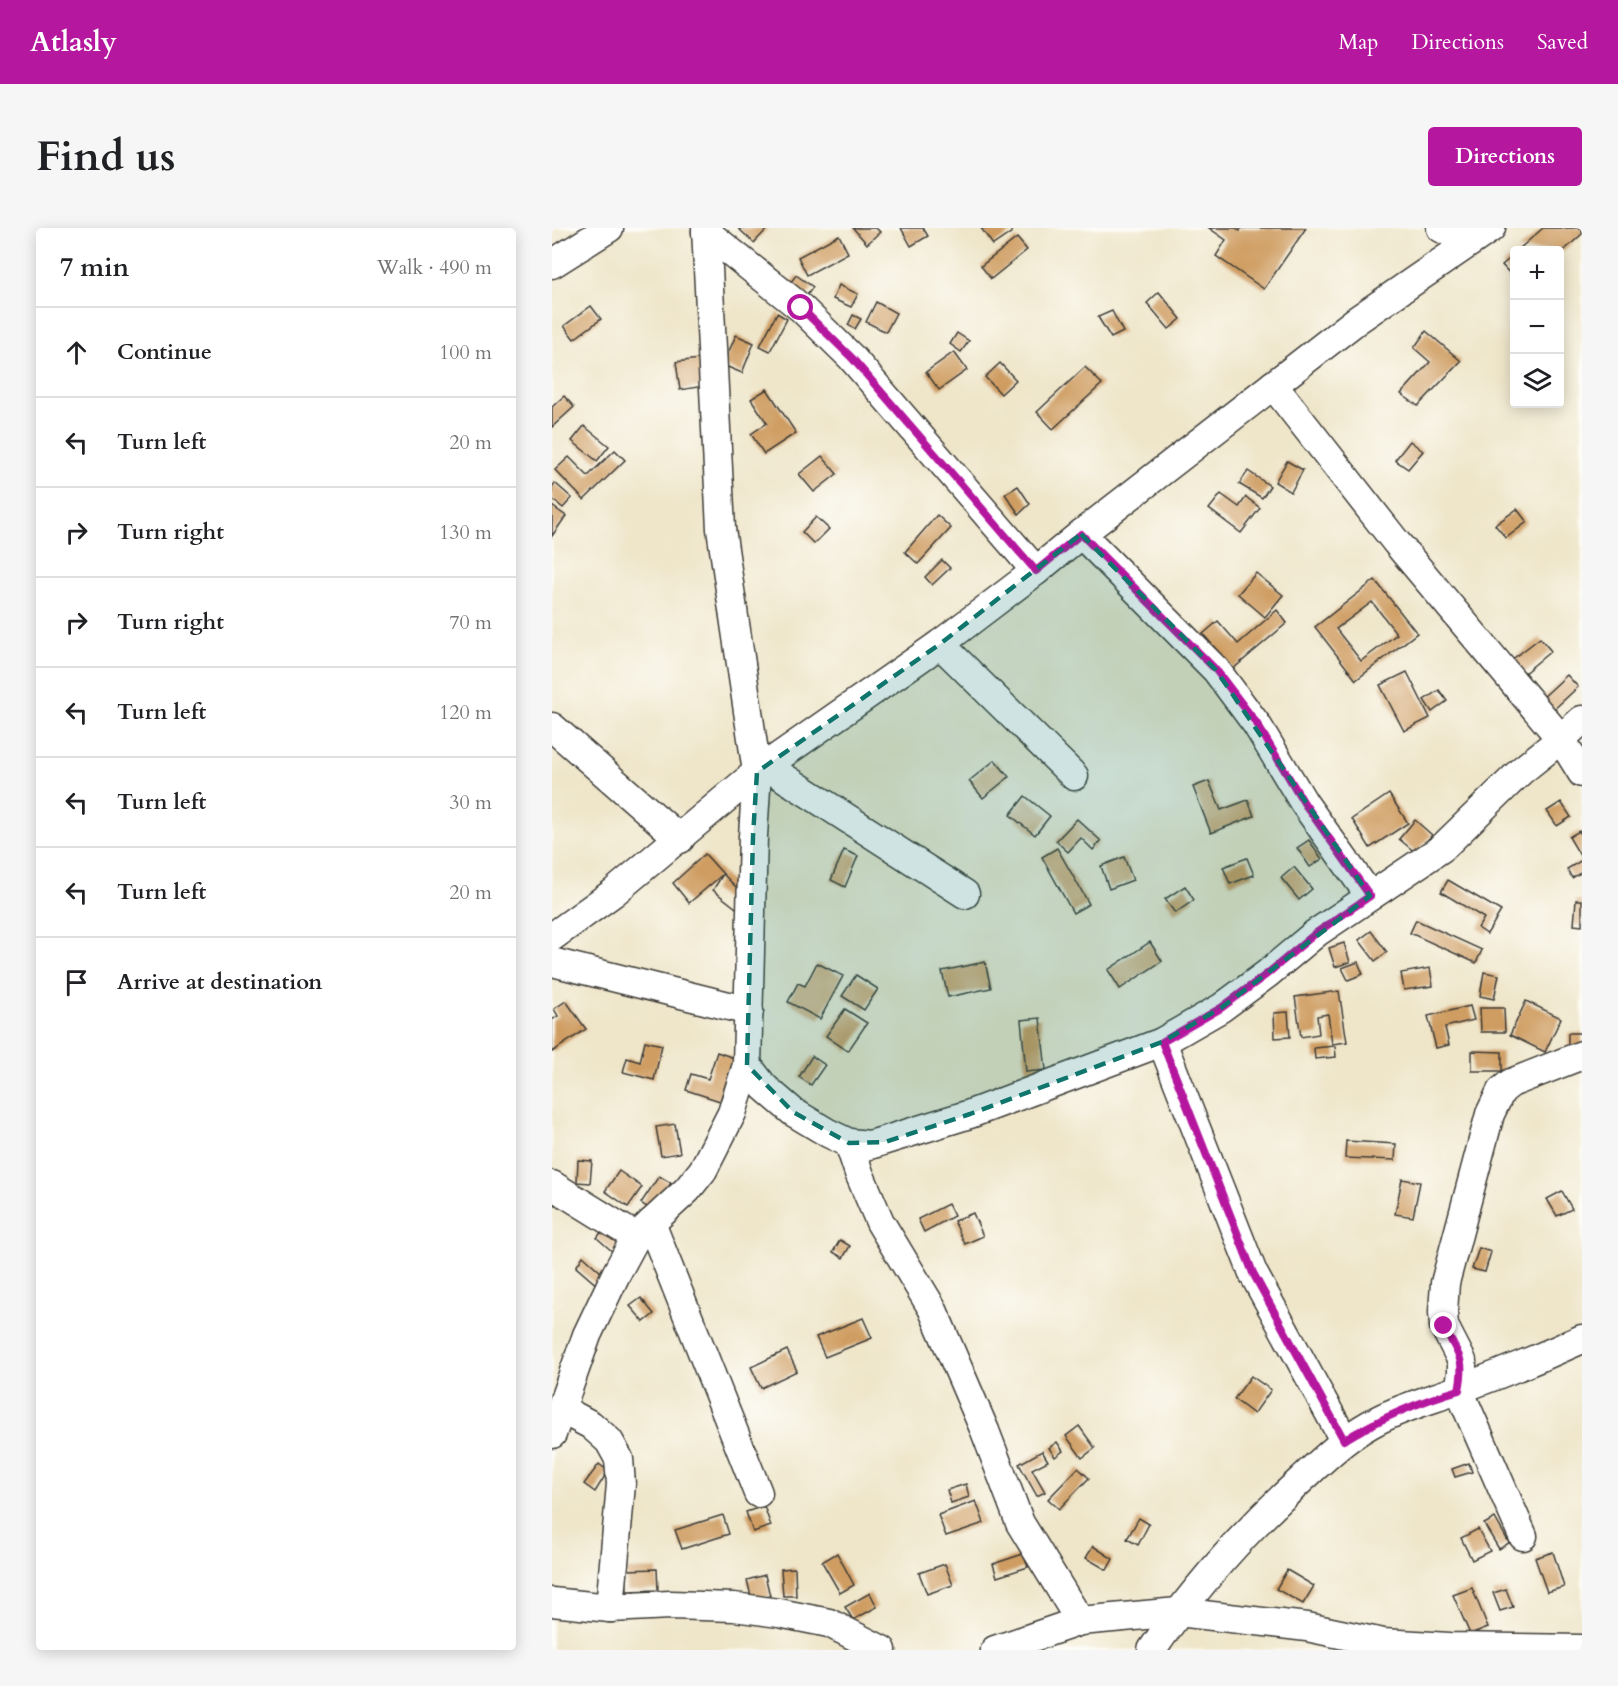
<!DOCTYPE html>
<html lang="en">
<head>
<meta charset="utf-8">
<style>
	body { margin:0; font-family:Cardo,serif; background:#f6f6f6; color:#202124 }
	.controls { position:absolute; right:18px; top:18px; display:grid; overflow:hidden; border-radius:6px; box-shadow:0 3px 15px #0003 }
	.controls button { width:54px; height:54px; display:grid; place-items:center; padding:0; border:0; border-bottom:2px solid #e0e0e0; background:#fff; color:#202124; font:30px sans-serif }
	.stop { position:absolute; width:18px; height:18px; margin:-14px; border:4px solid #b5179e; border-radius:50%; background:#fff }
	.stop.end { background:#b5179e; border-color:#fff; box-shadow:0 2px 6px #0008 }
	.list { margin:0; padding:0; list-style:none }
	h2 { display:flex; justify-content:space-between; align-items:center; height:78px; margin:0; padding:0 24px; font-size:26px }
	h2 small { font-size:20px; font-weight:400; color:#757577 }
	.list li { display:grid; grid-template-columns:39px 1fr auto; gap:18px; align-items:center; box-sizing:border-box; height:90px; padding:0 24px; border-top:2px solid #e0e0e0 }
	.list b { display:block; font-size:22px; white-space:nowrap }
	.list em { font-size:20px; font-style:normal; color:#757577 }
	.icon { flex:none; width:33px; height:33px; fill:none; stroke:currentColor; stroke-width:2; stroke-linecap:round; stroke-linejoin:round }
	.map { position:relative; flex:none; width:1030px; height:1422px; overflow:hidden; border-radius:6px }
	header { display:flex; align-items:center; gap:36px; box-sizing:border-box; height:84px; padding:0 30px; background:#b5179e; color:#fff }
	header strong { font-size:28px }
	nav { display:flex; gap:33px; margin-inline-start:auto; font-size:21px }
	.intro { display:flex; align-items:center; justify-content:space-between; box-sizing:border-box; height:144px; padding:0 36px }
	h1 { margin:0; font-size:42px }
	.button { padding:15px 27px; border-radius:6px; background:#b5179e; color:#fff; font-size:21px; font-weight:700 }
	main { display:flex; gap:36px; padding:0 36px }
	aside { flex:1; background:#fff; border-radius:6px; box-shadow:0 3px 15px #0003 }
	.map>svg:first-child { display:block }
	.building { fill:#cf9d62; fill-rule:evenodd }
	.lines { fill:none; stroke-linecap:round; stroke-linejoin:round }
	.street-casing { stroke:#3c3a36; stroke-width:31 }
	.street { stroke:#fff; stroke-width:28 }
	.route { stroke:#b5179e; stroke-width:8 }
	.marked { fill:#0f766e; fill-opacity:0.2; stroke:#0f766e; stroke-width:4.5; stroke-dasharray:12 8; stroke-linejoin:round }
</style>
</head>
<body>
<header>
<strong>Atlasly</strong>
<nav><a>Map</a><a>Directions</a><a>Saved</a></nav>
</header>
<div class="intro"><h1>Find us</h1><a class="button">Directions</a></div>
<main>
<aside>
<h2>7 min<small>Walk · 490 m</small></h2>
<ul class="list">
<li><svg class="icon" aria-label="ahead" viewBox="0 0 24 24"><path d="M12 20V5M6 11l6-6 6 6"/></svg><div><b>Continue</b></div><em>100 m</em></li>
<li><svg class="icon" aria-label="left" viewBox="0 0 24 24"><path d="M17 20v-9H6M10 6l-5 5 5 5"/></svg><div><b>Turn left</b></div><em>20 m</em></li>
<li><svg class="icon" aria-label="right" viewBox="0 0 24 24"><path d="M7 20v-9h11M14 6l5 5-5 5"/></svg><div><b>Turn right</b></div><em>130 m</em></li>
<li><svg class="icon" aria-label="right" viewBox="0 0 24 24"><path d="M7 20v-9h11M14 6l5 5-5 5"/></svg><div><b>Turn right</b></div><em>70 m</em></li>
<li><svg class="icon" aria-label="left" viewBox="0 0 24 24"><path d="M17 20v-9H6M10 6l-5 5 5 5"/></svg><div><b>Turn left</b></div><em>120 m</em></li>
<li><svg class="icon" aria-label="left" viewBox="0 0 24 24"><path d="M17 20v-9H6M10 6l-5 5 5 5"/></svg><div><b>Turn left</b></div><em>30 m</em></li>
<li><svg class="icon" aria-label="left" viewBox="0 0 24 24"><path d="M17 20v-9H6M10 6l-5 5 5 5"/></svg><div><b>Turn left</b></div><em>20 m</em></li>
<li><svg class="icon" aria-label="arrive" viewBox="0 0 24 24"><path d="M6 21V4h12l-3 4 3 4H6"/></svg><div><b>Arrive at destination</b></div></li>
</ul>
</aside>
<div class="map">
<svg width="1030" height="1422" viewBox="0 0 1030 1422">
	<rect width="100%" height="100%" fill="#fdfcf7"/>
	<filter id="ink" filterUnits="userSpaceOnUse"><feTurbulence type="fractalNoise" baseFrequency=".0167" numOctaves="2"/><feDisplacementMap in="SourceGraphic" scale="12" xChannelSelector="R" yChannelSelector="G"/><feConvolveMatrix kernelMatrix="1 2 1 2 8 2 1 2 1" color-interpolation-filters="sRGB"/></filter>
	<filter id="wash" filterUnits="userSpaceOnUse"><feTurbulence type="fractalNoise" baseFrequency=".008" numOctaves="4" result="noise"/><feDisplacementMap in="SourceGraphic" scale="24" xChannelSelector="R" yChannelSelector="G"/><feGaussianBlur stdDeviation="1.35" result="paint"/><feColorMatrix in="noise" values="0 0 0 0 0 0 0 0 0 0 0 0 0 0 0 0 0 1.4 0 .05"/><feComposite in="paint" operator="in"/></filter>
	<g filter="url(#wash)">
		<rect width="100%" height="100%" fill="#efe6ca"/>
		<g id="blocks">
			<g class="building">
				<path d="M186 0H216L202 15Z"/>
				<path d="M301 0H324L328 4 315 16Z"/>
				<path d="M349 0H371L376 8 359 18Z"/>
				<path d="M429 0H457L460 4 441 17Z"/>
				<path d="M657 0H684L688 3 689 0H754L712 61 664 28 674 12Z"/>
				<path d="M991 0H1030V6L1008 26V22H966Z"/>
				<path d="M287 7 296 25 255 47 246 29Z"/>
				<path d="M465 10 475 22 439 51 429 38Z"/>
				<path d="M963 26V51L950 37Z"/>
				<path d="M244 47 261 59 253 70 236 58Z"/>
				<path d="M287 57 306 66 299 79 281 71Z"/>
				<path d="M607 64 629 91 617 101 595 75Z"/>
				<path d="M324 74 344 85 334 104 314 94Z"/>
				<path d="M39 78 49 91 22 111 12 98Z"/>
				<path d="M560 83 571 104 559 110 546 89Z"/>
				<path d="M225 85 235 91 218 123 208 118Z"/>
				<path d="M301 87 309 91 303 101 296 97Z"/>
				<path d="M874 103 909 133 866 178 849 166 878 134 862 120Z"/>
				<path d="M405 105 417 113 409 124 398 116Z"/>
				<path d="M184 107 202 115 190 145 171 137Z"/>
				<path d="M402 124 415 142 387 162 374 144Z"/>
				<path d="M147 131 152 158 128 162 124 134Z"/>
				<path d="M448 135 464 152 449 166 433 149Z"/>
				<path d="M533 139 550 156 501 201 485 184Z"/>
				<path d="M215 161 244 205 212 226 199 206 215 195 199 171Z"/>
				<path d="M12 168 22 179 0 199V179Z"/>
				<path d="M32 198 57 218 45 233 20 213Z"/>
				<path d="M858 213 871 223 856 241 843 232Z"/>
				<path d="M63 222 73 232 32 272 3 242 17 229 36 248Z"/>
				<path d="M270 228 285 246 262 264 247 246Z"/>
				<path d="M735 233 751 242 739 264 723 254Z"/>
				<path d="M696 243 718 258 710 270 687 256Z"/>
				<path d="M3 255 20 270 11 280 0 271V259Z"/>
				<path d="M466 258 478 276 467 286 453 266Z"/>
				<path d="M669 266 687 279 694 269 708 280 689 305 657 281Z"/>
				<path d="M0 278 14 288 0 308Z"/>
				<path d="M965 281 975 294 954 310 943 297Z"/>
				<path d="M385 287 399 300 366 336 353 324Z"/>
				<path d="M264 289 277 301 262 316 250 304Z"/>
				<path d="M390 332 398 340 380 357 373 349Z"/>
				<path d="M704 345 731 367 713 389 686 366Z"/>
				<path d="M823 352 865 405 804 452 763 399ZM820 374 845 406 809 433 784 401Z"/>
				<path d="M725 382 735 395 681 441 651 406 666 393 686 416Z"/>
				<path d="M988 410 999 423 970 447 958 433Z"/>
				<path d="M855 444 878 490 852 503 828 457Z"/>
				<path d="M1015 447 1026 459 998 485 987 473Z"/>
				<path d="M887 462 895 473 880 484 872 472Z"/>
				<path d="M443 532 457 549 431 570 417 553Z"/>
				<path d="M657 553 669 582 696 572 702 588 659 605 641 559Z"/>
				<path d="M837 566 856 595 818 620 800 591Z"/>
				<path d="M473 568 498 588 483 607 458 587Z"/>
				<path d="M1009 574 1019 589 1005 598 995 583Z"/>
				<path d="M525 591 549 613 541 622 529 610 516 624 504 613Z"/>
				<path d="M863 592 880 607 864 625 847 611Z"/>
				<path d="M1027 603 1030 608V631L1017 609Z"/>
				<path d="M757 612 770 631 758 639 745 620Z"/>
				<path d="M505 620 537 676 521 685 490 629Z"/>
				<path d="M292 622 306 628 293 659 279 652Z"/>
				<path d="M153 626 171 646 137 675 121 655Z"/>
				<path d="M572 629 581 652 557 661 549 638Z"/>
				<path d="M695 630 702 647 678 656 671 639Z"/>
				<path d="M1030 632V644L1020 650 1015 641Z"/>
				<path d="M742 639 760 661 747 672 729 650Z"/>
				<path d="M171 646 194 669 184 680 161 662Z"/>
				<path d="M896 652 949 683 935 706 926 700 932 690 889 664Z"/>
				<path d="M633 658 642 672 623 685 613 671Z"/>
				<path d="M1024 672H1030V698L1022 697Z"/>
				<path d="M864 692 930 722 924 735 858 705Z"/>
				<path d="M819 703 835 724 823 733 807 712Z"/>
				<path d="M598 714 610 733 568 761 556 742Z"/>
				<path d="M792 715 798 734 783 739 777 720Z"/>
				<path d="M433 734 439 760 396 769 390 743Z"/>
				<path d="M806 734 811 746 796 752 790 740Z"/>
				<path d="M265 735 291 748 268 791 236 774 246 755 253 758Z"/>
				<path d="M878 740 881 758 852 762 849 745Z"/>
				<path d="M932 744 947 747 942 771 928 768Z"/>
				<path d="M304 747 326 761 312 782 290 768Z"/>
				<path d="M787 763 795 814 780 816 776 786 765 788 767 806 749 809 743 769Z"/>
				<path d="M14 773 34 801 0 824V792L6 788 2 781Z"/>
				<path d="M974 773 1009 790 993 824 958 807Z"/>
				<path d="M918 778 922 792 893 799 897 817 884 820 876 788Z"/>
				<path d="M928 780H952L953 804H929Z"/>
				<path d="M293 781 315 795 296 823 274 808Z"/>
				<path d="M736 784 738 809 723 810 722 785Z"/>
				<path d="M488 790 494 842 474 844 469 792Z"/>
				<rect x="1016" y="805" width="14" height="13"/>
				<path d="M93 813 110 817 102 852 71 844 75 830 88 834Z"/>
				<path d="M783 818 784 829 763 831 762 820Z"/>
				<path d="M920 823 950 824V843H920Z"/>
				<path d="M165 824 182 830 168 873 134 862 139 846 156 851Z"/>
				<path d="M260 828 273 837 259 857 247 849Z"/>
				<path d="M123 896 128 925 109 928 104 899Z"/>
				<path d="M794 913 844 916 843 932 793 930Z"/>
				<path d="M26 932 40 933 38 955 25 954Z"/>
				<path d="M67 943 90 959 76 979 53 963Z"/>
				<path d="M107 948 119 955 101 983 89 975Z"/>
				<path d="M850 951 868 954 861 989 843 986Z"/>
				<path d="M1010 963 1020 981 1005 988 995 971Z"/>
				<path d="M396 976 402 988 372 1004 366 991Z"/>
				<path d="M421 985 431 1008 413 1016 402 993Z"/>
				<path d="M53 999 70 1014 62 1025 45 1010Z"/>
				<path d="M288 1012 298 1018 291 1030 281 1024Z"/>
				<path d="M927 1020 939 1024 933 1044 920 1041Z"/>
				<path d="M31 1028 51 1046 46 1058 24 1039Z"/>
				<path d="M89 1070 102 1086 92 1094 78 1078Z"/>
				<path d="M311 1090 320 1110 273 1129 264 1109Z"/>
				<path d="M235 1122 245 1143 209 1160 199 1139Z"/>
				<path d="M699 1148 719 1162 702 1186 682 1171Z"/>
				<path d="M527 1198 543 1220 530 1230 514 1208Z"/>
				<path d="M505 1214 511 1223 503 1229 497 1220Z"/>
				<path d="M490 1223 496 1233 480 1241 493 1264 485 1268 467 1236Z"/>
				<path d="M917 1235 920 1244 903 1249 900 1241Z"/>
				<path d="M47 1236 56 1243 43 1264 32 1256Z"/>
				<path d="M526 1240 537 1250 507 1281 496 1271Z"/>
				<path d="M414 1256 417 1269 399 1275 395 1262Z"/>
				<path d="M424 1273 432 1295 394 1308 386 1287Z"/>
				<path d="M212 1278 219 1298 201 1304 194 1284Z"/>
				<path d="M171 1287 177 1306 130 1321 123 1302Z"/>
				<path d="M587 1290 597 1296 586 1317 575 1311Z"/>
				<path d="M943 1290 957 1315 947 1321 932 1296Z"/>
				<path d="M926 1301 938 1323 920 1332 909 1310Z"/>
				<path d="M541 1318 561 1331 555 1342 534 1330Z"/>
				<path d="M1001 1324 1012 1359 995 1364 983 1330Z"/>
				<path d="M285 1325 302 1357 288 1365 270 1334Z"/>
				<path d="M471 1326 476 1339 445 1349 441 1336Z"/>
				<path d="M393 1336 401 1357 375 1366 367 1345Z"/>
				<path d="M243 1340 244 1368H231L229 1341Z"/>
				<path d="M105 1341 106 1362 75 1363 74 1342Z"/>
				<path d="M735 1342 762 1358 751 1376 724 1361Z"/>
				<path d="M213 1347 218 1368 200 1372 195 1352Z"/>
				<path d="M920 1360 936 1399 918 1406 901 1367Z"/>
				<path d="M954 1361 961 1379 948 1383 941 1365Z"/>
				<path d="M318 1365 325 1379 301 1392 293 1379Z"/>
			</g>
		</g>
	</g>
	<g filter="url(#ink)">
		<use href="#blocks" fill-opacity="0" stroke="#3c3a36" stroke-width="1.5"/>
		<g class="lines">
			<defs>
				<g id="street">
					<path d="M889 0 917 14"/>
					<path d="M154 4 249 80 300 130 484 343"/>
					<path d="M0 36 57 0"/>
					<path d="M721 157 844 314 1009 511 1030 545"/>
					<path d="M529 306 664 442 705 497 752 575 818 668"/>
					<path d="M388 416 522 548"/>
					<path d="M0 499 128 611"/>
					<path d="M214 538 413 666"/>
					<path d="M0 709 61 665 205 544 388 416 484 343 529 306 805 92 939 0"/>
					<path d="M0 734 197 783"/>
					<path d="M610 814 701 1045 792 1212"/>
					<path d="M195 837 212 859 241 884 276 905 297 915 318 917 418 886 610 814 669 780 715 746 764 705 890 620 969 543 1009 511 1030 492"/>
					<path d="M297 915 307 945 328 994 380 1080 433 1203 468 1295 528 1393"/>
					<path d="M0 957 84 1009"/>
					<path d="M99 995 206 1265"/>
					<path d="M9 1181 39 1197 57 1213 67 1231 69 1256 58 1380"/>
					<path d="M0 1206 35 1107 64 1046 84 1009 135 962 151 942 180 885 195 837 201 608 205 544 169 301 154 0"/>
					<path d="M971 1308 907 1162 910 1145V1133L892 1098 891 1084 893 1055 938 886 949 863 959 855 1030 827"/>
					<path d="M0 1374 58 1380 118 1377 182 1379 227 1385 277 1395 330 1422"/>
					<path d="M443 1422 528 1393 626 1384 755 1399 831 1415 897 1419 1030 1421"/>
					<path d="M600 1422C642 1360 693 1303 749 1252 774 1229 797 1206 828 1191 854 1178 881 1171 908 1161 949 1146 990 1129 1030 1111"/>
				</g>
			</defs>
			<use href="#street" class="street-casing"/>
			<use href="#street" class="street"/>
		</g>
	</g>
	<g class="lines" filter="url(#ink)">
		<path class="route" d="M249 80 300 130 484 343 529 306 664 442 705 496 752 575 818 668 764 705 715 746 669 780 610 814 701 1045 792 1212C829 1190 866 1174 907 1162 914 1127 905 1128 892 1098"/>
	</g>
	<path class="marked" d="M529 306 664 442 818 668 669 780 610 814 418 886 333 914 297 915 241 884 195 837 201 608 205 544 388 416Z"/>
</svg>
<div class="controls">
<button>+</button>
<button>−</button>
<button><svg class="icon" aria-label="layers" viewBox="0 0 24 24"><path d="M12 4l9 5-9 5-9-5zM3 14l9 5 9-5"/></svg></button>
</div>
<div class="stop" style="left:249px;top:80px"></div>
<div class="stop end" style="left:892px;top:1098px"></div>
</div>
</main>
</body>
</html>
